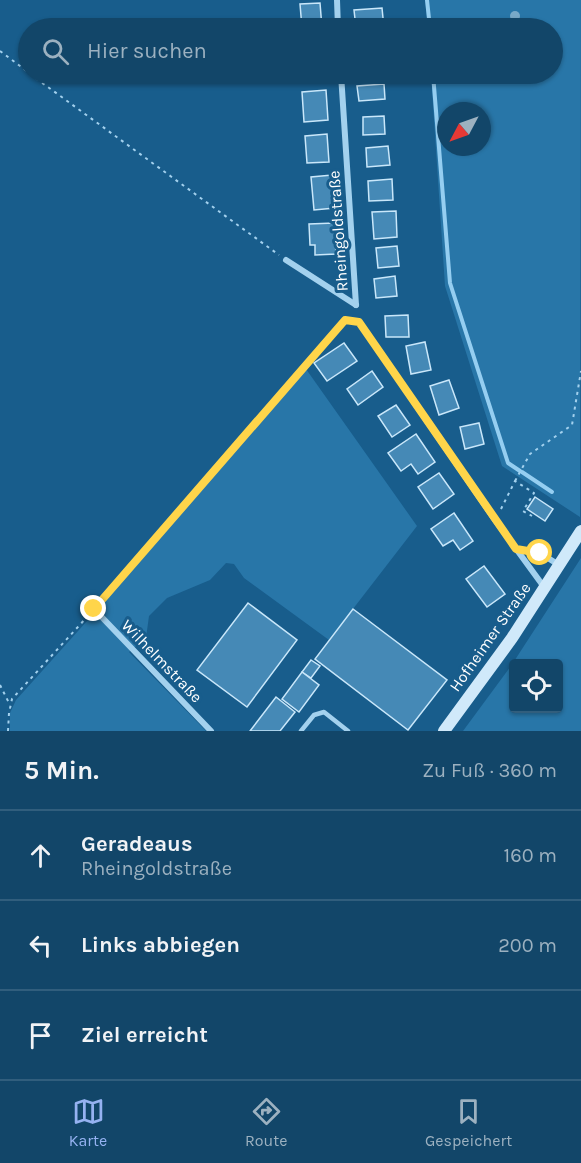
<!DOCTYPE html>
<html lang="de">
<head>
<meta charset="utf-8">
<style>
	body { margin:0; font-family:Karla,sans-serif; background:#1f5071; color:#f1f3f6 }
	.controls { position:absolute; right:18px; bottom:18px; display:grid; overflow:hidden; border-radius:6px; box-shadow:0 2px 4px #0004 }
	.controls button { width:54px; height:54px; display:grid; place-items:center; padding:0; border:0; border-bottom:2px solid #315e7d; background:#124669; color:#f1f3f6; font:30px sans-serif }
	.compass { position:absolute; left:437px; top:102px; width:54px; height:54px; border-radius:50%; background:#124669; box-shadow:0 2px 4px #0004; rotate:229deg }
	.stop { position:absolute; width:18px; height:18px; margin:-14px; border:4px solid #ffd54a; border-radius:50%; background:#fff }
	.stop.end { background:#ffd54a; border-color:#fff; box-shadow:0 2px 6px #0008 }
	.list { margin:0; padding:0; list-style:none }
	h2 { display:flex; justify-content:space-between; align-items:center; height:78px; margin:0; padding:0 24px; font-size:26px }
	h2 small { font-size:20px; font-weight:400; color:#9cb1c0 }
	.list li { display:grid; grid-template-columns:39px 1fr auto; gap:18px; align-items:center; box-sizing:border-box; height:90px; padding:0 24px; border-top:2px solid #315e7d }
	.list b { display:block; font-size:22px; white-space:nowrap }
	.list p { margin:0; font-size:20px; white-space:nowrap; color:#9cb1c0 }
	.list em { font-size:20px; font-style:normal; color:#9cb1c0 }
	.icon { flex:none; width:33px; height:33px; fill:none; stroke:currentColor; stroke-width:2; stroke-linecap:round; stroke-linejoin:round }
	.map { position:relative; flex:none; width:581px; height:731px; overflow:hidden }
	.search { position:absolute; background:#124669; box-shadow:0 2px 4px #0004; left:18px; right:18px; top:18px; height:66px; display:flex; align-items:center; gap:15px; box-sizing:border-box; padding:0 21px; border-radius:33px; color:#9cb1c0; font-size:22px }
	.sheet { height:348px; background:#124669 }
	nav { display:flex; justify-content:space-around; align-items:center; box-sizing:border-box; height:84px; border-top:2px solid #315e7d; background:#124669; font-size:16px; color:#9cb1c0 }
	nav a { display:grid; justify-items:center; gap:3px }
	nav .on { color:#95b2f1 }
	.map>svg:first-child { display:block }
	.green { fill:#2876a8; fill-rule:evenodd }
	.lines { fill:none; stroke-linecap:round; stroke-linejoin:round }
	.stream { stroke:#95cef1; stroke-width:4 }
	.building { fill:#4589b6; stroke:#c9e7fa; stroke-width:1.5 }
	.path { stroke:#a3d1ee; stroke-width:2; stroke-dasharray:3 4.5; stroke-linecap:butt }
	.lane { stroke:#a3d1ee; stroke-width:4.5 }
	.street { stroke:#a3d1ee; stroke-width:6 }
	.secondary { stroke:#d0e9fa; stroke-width:12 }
	.tree { fill:#79a9c8 }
	.route { stroke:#ffd54a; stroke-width:8 }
	.labels { text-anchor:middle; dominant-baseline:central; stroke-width:6; stroke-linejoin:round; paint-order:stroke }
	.street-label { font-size:16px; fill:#fff; stroke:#185d8c }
</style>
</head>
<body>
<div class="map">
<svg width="581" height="731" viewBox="0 0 581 731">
	<rect width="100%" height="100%" fill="#185d8c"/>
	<g class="green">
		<path d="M425 0H581L580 517 502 466 445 286 431 74H552V28H428ZM446 111H482V147H446Z"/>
		<path d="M306 369 417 526 329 640 244 578 234 564 226 563 210 580 167 598 149 616 146 638 129 652 206 731H10V713L16 700 96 611Z"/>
		<path d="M581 558V731H463L511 666ZM514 664H558V708H514Z"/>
	</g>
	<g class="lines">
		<g class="stream">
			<path d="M427 0 430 28"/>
			<path d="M433 74 450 283 508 463 520 471"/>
			<path d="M522 472 552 492"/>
		</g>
	</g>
	<g class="building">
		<path d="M320 3 322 28H302L300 4Z"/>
		<path d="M382 8 384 28H356L354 10Z"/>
		<path d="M304 74H324L325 79 305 81Z"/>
		<path d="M384 84 385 99 359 101 357 86Z"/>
		<path d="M326 90 328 120 304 122 302 92Z"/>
		<path d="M384 116 385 134 363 135V117Z"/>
		<path d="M327 134 329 162 307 163 305 136Z"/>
		<path d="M388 146 390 165 367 167 366 148Z"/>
		<path d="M332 175 335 208 314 210 311 177Z"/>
		<path d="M392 179 393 200 369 201 368 181Z"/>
		<path d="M396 211 397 237 374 239 372 212Z"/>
		<path d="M334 223 336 254 315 255V245H310L309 224Z"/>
		<path d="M397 246 399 266 378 268 376 248Z"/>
		<path d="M395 276 397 296 376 298 374 279Z"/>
		<path d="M408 315 409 337H386L385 316Z"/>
		<path d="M425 342 431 370 411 374 406 346Z"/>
		<path d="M344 343 357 361 327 381 314 363Z"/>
		<path d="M372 371 383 387 358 405 347 389Z"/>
		<path d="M449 380 459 408 439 415 430 386Z"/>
		<path d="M396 405 410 425 392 437 378 416Z"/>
		<path d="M479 423 484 444 465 449 460 427Z"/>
		<path d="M416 434 435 462 418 474 411 464 401 471 388 453Z"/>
		<path d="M439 473 454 494 433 509 418 487Z"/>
		<path d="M535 497 553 509 545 521 527 509Z"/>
		<path d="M454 513 473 541 460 550 453 540 443 546 431 529Z"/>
		<path d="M484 566 505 594 487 607 466 579Z"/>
		<path d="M248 603 297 640 247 707 197 670Z"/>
		<path d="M353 609 447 680 408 730 315 659Z"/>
		<path d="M311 660 320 666 311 678 302 672Z"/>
		<path d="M302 672 319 685 299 712 282 699Z"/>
		<path d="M276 697 295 712 280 731H250Z"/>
	</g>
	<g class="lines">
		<g class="path">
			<path d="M0 51 28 72"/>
			<path d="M30 74 279 255"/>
			<path d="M515 481 530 454 572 425 581 371"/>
			<path d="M501 509 515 481 534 493 523 511 532 516"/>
			<path d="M101 601 345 320 351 321"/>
			<path d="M0 685 10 705"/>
			<path d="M8 731 9 713 12 699 87 617"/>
		</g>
		<path class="lane" d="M301 731 314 715 324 712 348 731"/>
		<g class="street">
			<path d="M337 0 338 28"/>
			<path d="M341 74 356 305"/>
			<path d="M286 260 356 305"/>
			<path d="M359 322 495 520 544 587"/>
			<path d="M516 549 540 553 559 565"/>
			<path d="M94 609 211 731"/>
		</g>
		<path class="secondary" d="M444 731 512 638 581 531"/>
	</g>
	<circle class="tree" cx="515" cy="16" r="5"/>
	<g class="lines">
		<path class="route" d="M94 609 345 320 359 322 516 549 540 553"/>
	</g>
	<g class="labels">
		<g class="street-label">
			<text transform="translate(338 231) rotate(-94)">Rheingoldstraße</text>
			<text transform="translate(490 637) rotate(-55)">Hofheimer Straße</text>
			<text transform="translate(162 661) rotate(46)">Wilhelmstraße</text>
		</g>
	</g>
</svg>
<div class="controls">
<button><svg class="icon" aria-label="locate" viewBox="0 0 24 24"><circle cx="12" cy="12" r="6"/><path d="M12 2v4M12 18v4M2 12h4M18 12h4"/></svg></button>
</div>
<svg class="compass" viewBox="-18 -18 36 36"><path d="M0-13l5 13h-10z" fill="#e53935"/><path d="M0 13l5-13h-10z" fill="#9cb1c0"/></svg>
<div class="stop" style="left:540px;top:553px"></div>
<div class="stop end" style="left:94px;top:609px"></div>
<div class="search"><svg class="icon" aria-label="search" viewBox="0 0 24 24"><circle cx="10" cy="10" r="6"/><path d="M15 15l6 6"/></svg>Hier suchen</div>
</div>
<section class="sheet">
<h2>5 Min.<small>Zu Fuß · 360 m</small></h2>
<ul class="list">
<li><svg class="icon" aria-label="ahead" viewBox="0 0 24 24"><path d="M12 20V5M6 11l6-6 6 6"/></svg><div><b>Geradeaus</b><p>Rheingoldstraße</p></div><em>160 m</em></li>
<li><svg class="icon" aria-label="left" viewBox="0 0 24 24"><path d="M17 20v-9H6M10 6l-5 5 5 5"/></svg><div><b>Links abbiegen</b></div><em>200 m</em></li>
<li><svg class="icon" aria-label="arrive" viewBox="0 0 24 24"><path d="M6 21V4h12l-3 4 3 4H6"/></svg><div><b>Ziel erreicht</b></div></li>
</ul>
</section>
<nav>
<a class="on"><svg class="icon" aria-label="map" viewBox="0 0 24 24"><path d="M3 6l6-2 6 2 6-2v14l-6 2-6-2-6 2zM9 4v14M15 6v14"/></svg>Karte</a>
<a><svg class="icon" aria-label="directions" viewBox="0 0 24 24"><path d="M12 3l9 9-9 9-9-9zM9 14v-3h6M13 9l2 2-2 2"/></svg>Route</a>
<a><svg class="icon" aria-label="saved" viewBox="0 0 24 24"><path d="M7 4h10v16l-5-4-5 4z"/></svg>Gespeichert</a>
</nav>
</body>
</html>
